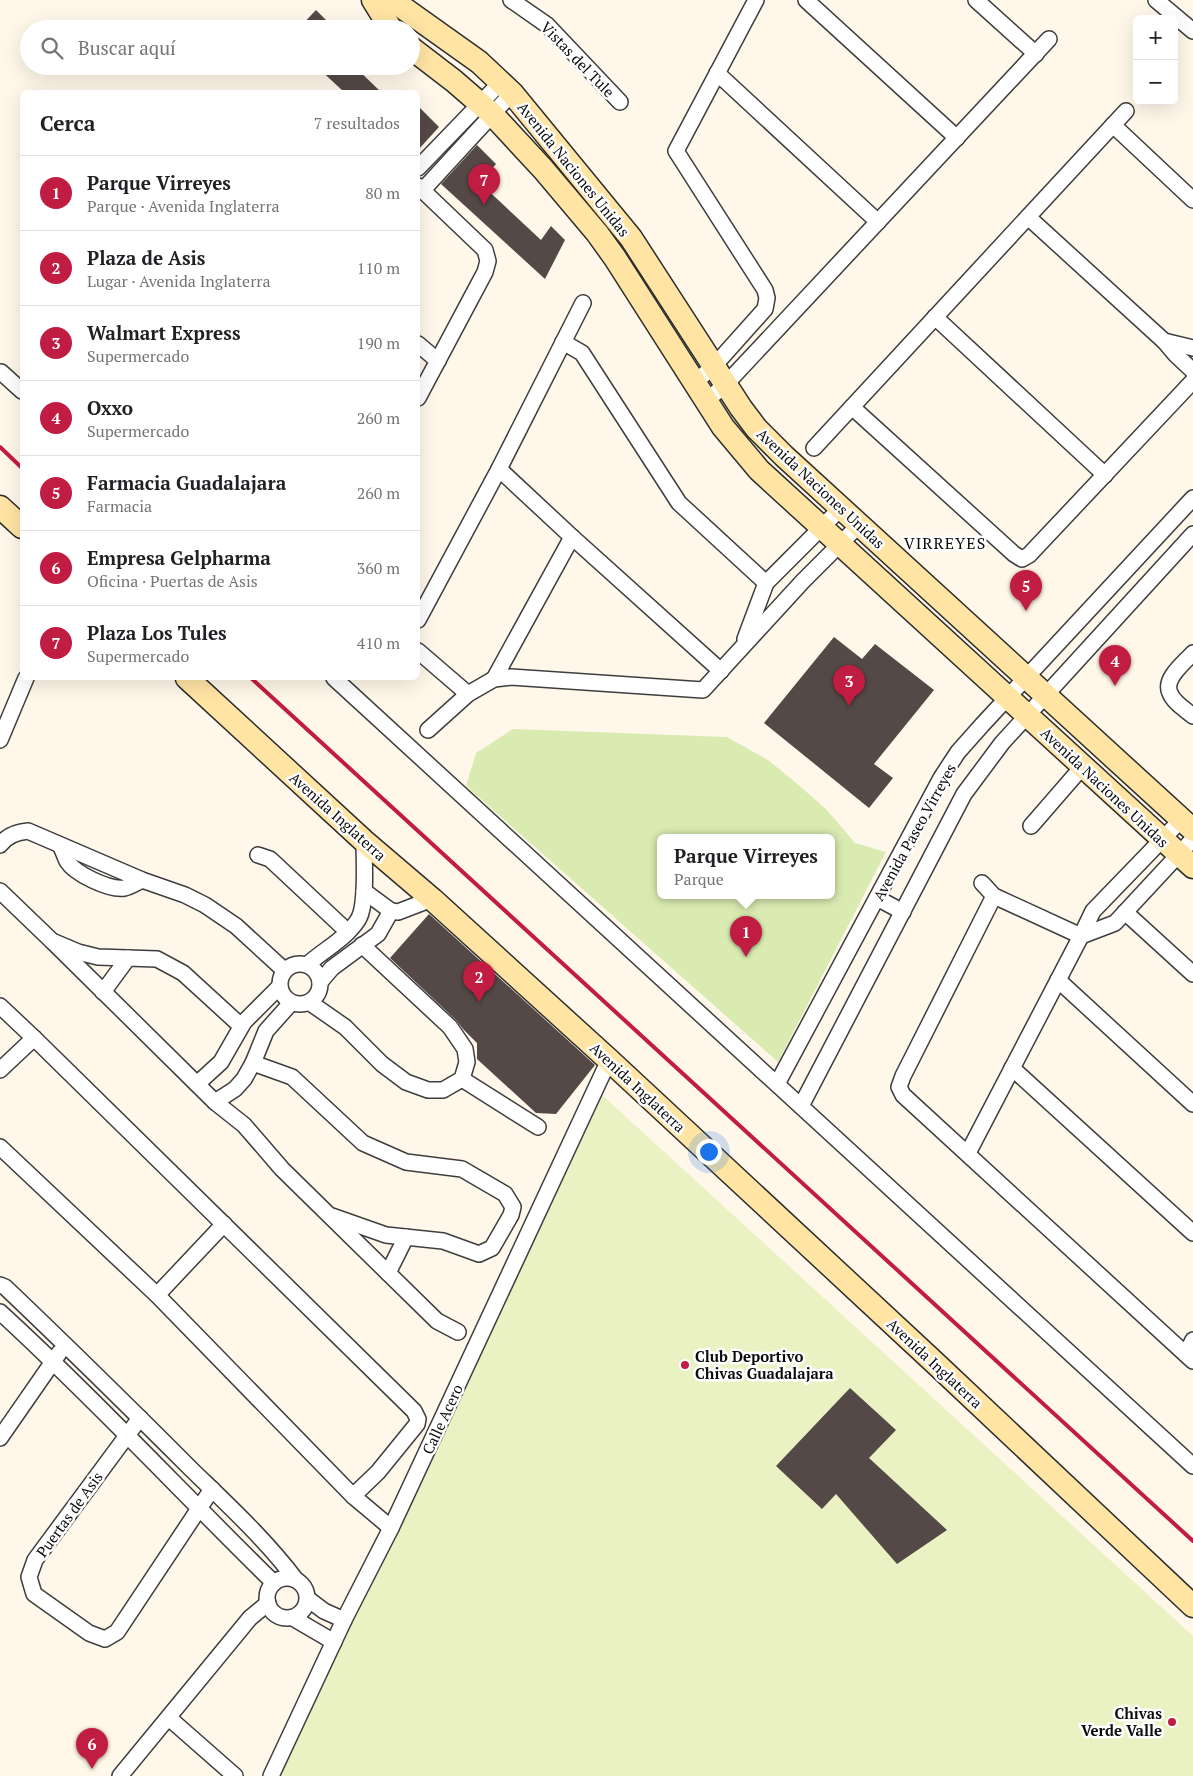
<!DOCTYPE html>
<html lang="es">
<head>
<meta charset="utf-8">
<style>
	body { margin:0; font-family:"PT Serif",serif; background:#f6f6f6; color:#202124 }
	.controls { position:absolute; right:15px; top:15px; display:grid; overflow:hidden; border-radius:8px; box-shadow:0 5px 20px #0002 }
	.controls button { width:45px; height:45px; display:grid; place-items:center; padding:0; border:0; border-bottom:1px solid #e0e0e0; background:#fff; color:#202124; font:25px sans-serif }
	.you { position:absolute; left:708px; top:1151px; width:18px; height:18px; margin:-12px; border:4px solid #fff; border-radius:50%; background:#1a73e8; box-shadow:0 0 0 8px #1a73e833 }
	.badge { display:grid; place-items:center; width:32px; height:32px; border-radius:50%; background:#c11c42; color:#fff; font-size:16px; font-weight:700 }
	.pin { position:absolute; translate:-50% -41px; filter:drop-shadow(0 1px 2px #0008) }
	.pin::after { content:''; position:absolute; top:26px; width:18px; height:15px; background:inherit; clip-path:polygon(0 0,100% 0,50% 100%) }
	.popup { position:absolute; left:657px; top:834px; width:178px; height:65px; box-sizing:border-box; display:grid; place-content:center; border-radius:8px; background:#fff; filter:drop-shadow(0 1px 4px #0005); font-size:16px; white-space:nowrap; color:#757577 }
	.popup b { font-size:19px; color:#202124 }
	.popup::after { content:''; position:absolute; left:50%; top:100%; margin-left:-10px; border:10px solid transparent; border-top-color:#fff }
	.list { margin:0; padding:0; list-style:none }
	h2 { display:flex; justify-content:space-between; align-items:center; height:65px; margin:0; padding:0 20px; font-size:21px }
	h2 small { font-size:16px; font-weight:400; color:#757577 }
	.list li { display:grid; grid-template-columns:32px 1fr auto; gap:15px; align-items:center; box-sizing:border-box; height:75px; padding:0 20px; border-top:1px solid #e0e0e0 }
	.list b { display:block; font-size:19px; white-space:nowrap }
	.list p { margin:0; font-size:16px; white-space:nowrap; color:#757577 }
	.list em { font-size:16px; font-style:normal; color:#757577 }
	.icon { flex:none; width:28px; height:28px; fill:none; stroke:currentColor; stroke-width:2; stroke-linecap:round; stroke-linejoin:round }
	.map { position:relative; flex:none; width:1193px; height:1776px; overflow:hidden }
	.search { position:absolute; background:#fff; box-shadow:0 5px 20px #0002; left:20px; top:20px; width:400px; height:55px; display:flex; align-items:center; gap:12px; box-sizing:border-box; padding:0 18px; border-radius:28px; color:#757577; font-size:19px }
	.panel { position:absolute; background:#fff; box-shadow:0 5px 20px #0002; left:20px; top:90px; width:400px; height:590px; border-radius:8px }
	.map>svg:first-child { display:block }
	.green { fill:#d9ebb1; fill-rule:evenodd }
	.pitch { fill:#eaf2c3 }
	.building { fill:#544947 }
	.lines { fill:none; stroke-linecap:round; stroke-linejoin:round }
	.street-casing { stroke:#3e3e3e; stroke-width:18 }
	.secondary-casing { stroke:#2d2d2d; stroke-width:25 }
	.street { stroke:#fff; stroke-width:15 }
	.secondary { stroke:#ffe4a4; stroke-width:22 }
	.rail { stroke:#c11c42; stroke-width:4 }
	.poi-dot { fill:#c11c42; stroke:#fff; stroke-width:2 }
	.labels { text-anchor:middle; dominant-baseline:central; stroke-width:5; stroke-linejoin:round; paint-order:stroke }
	.street-label { font-size:15px; fill:#0b0b0b; stroke:#fff }
	.poi-label { font-size:15px; font-weight:bold; fill:#0b0b0b; stroke:#fff; text-anchor:start }
	.neighbourhood-label { font-size:16px; letter-spacing:1px; fill:#0b0b0b; stroke:#fff }
</style>
</head>
<body>
<div class="map">
<svg width="1193" height="1776" viewBox="0 0 1193 1776">
	<rect width="100%" height="100%" fill="#fff7e9"/>
	<path class="green" d="M513 729 727 737 768 760 795 782 826 809 855 843 886 852 778 1062 466 786 476 753ZM661 838H831V896H661Z"/>
	<path class="pitch" d="M601 1094 1193 1636V1776H278Z"/>
	<g class="building">
		<path d="M316 10 335 29H298Z"/>
		<path d="M316 66H354L381 92H344Z"/>
		<path d="M418 106 439 127 418 150Z"/>
		<path d="M477 145 496 164 480 183 541 240 551 226 565 240 545 279 441 184Z"/>
		<path d="M834 637 862 659 875 644 934 690 874 764 893 778 869 808 764 723Z"/>
		<path d="M429 914 595 1065 556 1114 536 1113 477 1059V1043L463 1029 456 1020 390 958Z"/>
		<path d="M850 1388 896 1430 869 1458 947 1530 897 1564 836 1494 822 1509 776 1466Z"/>
	</g>
	<g class="lines">
		<defs>
			<g id="street">
				<path d="M511 0 547 25 620 102"/>
				<path d="M806 0 957 138"/>
				<path d="M976 0 1036 54"/>
				<path d="M1156 0 1193 31"/>
				<path d="M717 73 878 222"/>
				<path d="M1113 125 1193 200"/>
				<path d="M418 168 501 82"/>
				<path d="M418 186 485 250 488 261 485 272 418 398"/>
				<path d="M422 191 512 93"/>
				<path d="M1028 217 1164 341 1175 354 1193 371"/>
				<path d="M935 317 1105 475"/>
				<path d="M1164 341 1193 348"/>
				<path d="M563 342 582 353 679 503 766 583"/>
				<path d="M418 344 438 361"/>
				<path d="M1 372 22 391"/>
				<path d="M694 383 714 366 765 309 767 298 765 290 676 151 756 0"/>
				<path d="M706 401 726 384 1049 39"/>
				<path d="M852 407 1014 554 1022 559 1029 555 1193 381"/>
				<path d="M814 448 1126 111"/>
				<path d="M499 469 572 537 721 671"/>
				<path d="M418 620 499 469 583 303"/>
				<path d="M745 639 766 583 841 508"/>
				<path d="M418 651 468 694"/>
				<path d="M1193 653C1184 663 1163 679 1170 693 1173 702 1186 710 1193 716"/>
				<path d="M334 678 1193 1466"/>
				<path d="M494 679 572 537"/>
				<path d="M428 730 468 694 494 679 511 677 703 690 803 581 859 525"/>
				<path d="M0 740 26 678"/>
				<path d="M1031 826 1083 766"/>
				<path d="M0 845C7 835 17 832 28 831L142 880 185 895 205 905 236 926 284 970"/>
				<path d="M61 847C63 851 65 857 67 861 75 874 109 890 124 888 130 887 136 883 142 880"/>
				<path d="M258 855 270 859 348 932"/>
				<path d="M982 883 994 896 1081 936 1115 923 1193 839"/>
				<path d="M0 891 52 941 78 952 98 957 157 959 183 973 241 1026"/>
				<path d="M364 891 391 911"/>
				<path d="M994 896 903 1076 899 1087 903 1095 1193 1361"/>
				<path d="M877 898 903 912"/>
				<path d="M1125 912 1193 974"/>
				<path d="M52 941 215 1102 244 1125 282 1169 437 1321 458 1332"/>
				<circle cx="300" cy="984" r="20"/>
				<path d="M307 965C320 953 335 945 347 933 351 929 356 924 359 918 367 903 364 859 364 841"/>
				<path d="M1058 980 1193 1104"/>
				<path d="M320 982 332 968 378 934 391 911 398 912 432 899"/>
				<path d="M103 992 128 958"/>
				<path d="M309 1002 345 1027 382 1064 406 1082 428 1090H443L462 1079 467 1062 465 1049 450 1027 362 945"/>
				<path d="M0 1006 34 1038 414 1411 418 1419 417 1424 378 1472 353 1496"/>
				<path d="M253 1063 292 1077 363 1143 406 1162 462 1169 505 1194 513 1207 511 1215 492 1248 479 1254 443 1241 386 1235 332 1216"/>
				<path d="M1012 1068 1193 1233"/>
				<path d="M0 1070 34 1038"/>
				<path d="M462 1079 538 1127"/>
				<path d="M197 1084 221 1062 244 1022 279 987"/>
				<path d="M777 1084 941 778 958 752 982 725 1193 498"/>
				<path d="M215 1102 235 1089 244 1079 253 1063 266 1031 291 1003"/>
				<path d="M801 1106 964 794 1002 743 1193 534"/>
				<path d="M0 1147 157 1295 353 1496 391 1528"/>
				<path d="M968 1153 1081 936 1093 911 1181 820"/>
				<path d="M388 1273 406 1237"/>
				<path d="M0 1285 5 1287C68 1347 130 1408 192 1470 228 1505 266 1540 296 1580"/>
				<path d="M157 1295 224 1224"/>
				<path d="M0 1312C95 1399 182 1493 274 1583"/>
				<path d="M1186 1354 1193 1340"/>
				<path d="M140 1418 35 1560 29 1577 34 1594 89 1633 105 1639 117 1632 212 1489"/>
				<path d="M0 1438 59 1353"/>
				<circle cx="287" cy="1598" r="20"/>
				<path d="M308 1599 324 1611 344 1620"/>
				<path d="M293 1618 334 1642"/>
				<path d="M169 1718 235 1776"/>
				<path d="M120 1776 250 1618 268 1603"/>
				<path d="M271 1776 344 1620 391 1528 609 1060"/>
			</g>
			<g id="secondary">
				<path d="M373 0 391 29"/>
				<path d="M392 0 479 62 512 93 631 238 741 408 756 428 784 456 1193 830"/>
				<path d="M411 48 454 81 492 114 543 169 597 233 615 258 723 427 759 470 1193 867"/>
				<path d="M0 507 22 527"/>
				<path d="M187 678 364 841 432 899 609 1060 934 1362 1193 1606"/>
			</g>
		</defs>
		<use href="#street" class="street-casing"/>
		<use href="#secondary" class="secondary-casing"/>
		<use href="#street" class="street"/>
		<use href="#secondary" class="secondary"/>
		<g class="rail">
			<path d="M0 447 22 468"/>
			<path d="M251 678 1193 1541"/>
		</g>
	</g>
	<g class="poi-dot">
		<circle cx="685" cy="1365" r="5"/>
		<circle cx="1172" cy="1722" r="5"/>
	</g>
	<g class="labels">
		<g class="street-label">
			<text transform="translate(578 59) rotate(46)">Vistas del Tule</text>
			<text transform="translate(574 169) rotate(51)">Avenida Naciones Unidas</text>
			<text transform="translate(821 488) rotate(43)">Avenida Naciones Unidas</text>
			<text transform="translate(1105 787) rotate(43)">Avenida Naciones Unidas</text>
			<text transform="translate(338 816) rotate(42)">Avenida Inglaterra</text>
			<text transform="translate(914 832) rotate(-61)">Avenida Paseo Virreyes</text>
			<text transform="translate(638 1087) rotate(43)">Avenida Inglaterra</text>
			<text transform="translate(935 1363) rotate(43)">Avenida Inglaterra</text>
			<text transform="translate(442 1419) rotate(-65)">Calle Acero</text>
			<text transform="translate(69 1514) rotate(-54)">Puertas de Asis</text>
		</g>
		<g class="poi-label">
			<text x="695" y="1356">Club Deportivo<tspan x="695" dy="17">Chivas Guadalajara</tspan></text>
			<text x="1162" y="1713" text-anchor="end">Chivas<tspan x="1162" dy="17">Verde Valle</tspan></text>
		</g>
		<g class="neighbourhood-label">
			<text x="945" y="543">VIRREYES</text>
		</g>
	</g>
</svg>
<div class="controls">
<button>+</button>
<button>−</button>
</div>
<div class="you"></div>
<div class="pin badge" style="left:746px;top:957px">1</div>
<div class="popup"><b>Parque Virreyes</b>Parque</div>
<div class="pin badge" style="left:479px;top:1002px">2</div>
<div class="pin badge" style="left:849px;top:706px">3</div>
<div class="pin badge" style="left:1115px;top:686px">4</div>
<div class="pin badge" style="left:1026px;top:611px">5</div>
<div class="pin badge" style="left:92px;top:1769px">6</div>
<div class="pin badge" style="left:484px;top:205px">7</div>
<div class="search"><svg class="icon" aria-label="search" viewBox="0 0 24 24"><circle cx="10" cy="10" r="6"/><path d="M15 15l6 6"/></svg>Buscar aquí</div>
<section class="panel">
<h2>Cerca<small>7 resultados</small></h2>
<ul class="list">
<li><span class="badge">1</span><div><b>Parque Virreyes</b><p>Parque · Avenida Inglaterra</p></div><em>80 m</em></li>
<li><span class="badge">2</span><div><b>Plaza de Asis</b><p>Lugar · Avenida Inglaterra</p></div><em>110 m</em></li>
<li><span class="badge">3</span><div><b>Walmart Express</b><p>Supermercado</p></div><em>190 m</em></li>
<li><span class="badge">4</span><div><b>Oxxo</b><p>Supermercado</p></div><em>260 m</em></li>
<li><span class="badge">5</span><div><b>Farmacia Guadalajara</b><p>Farmacia</p></div><em>260 m</em></li>
<li><span class="badge">6</span><div><b>Empresa Gelpharma</b><p>Oficina · Puertas de Asis</p></div><em>360 m</em></li>
<li><span class="badge">7</span><div><b>Plaza Los Tules</b><p>Supermercado</p></div><em>410 m</em></li>
</ul>
</section>
</div>
</body>
</html>
